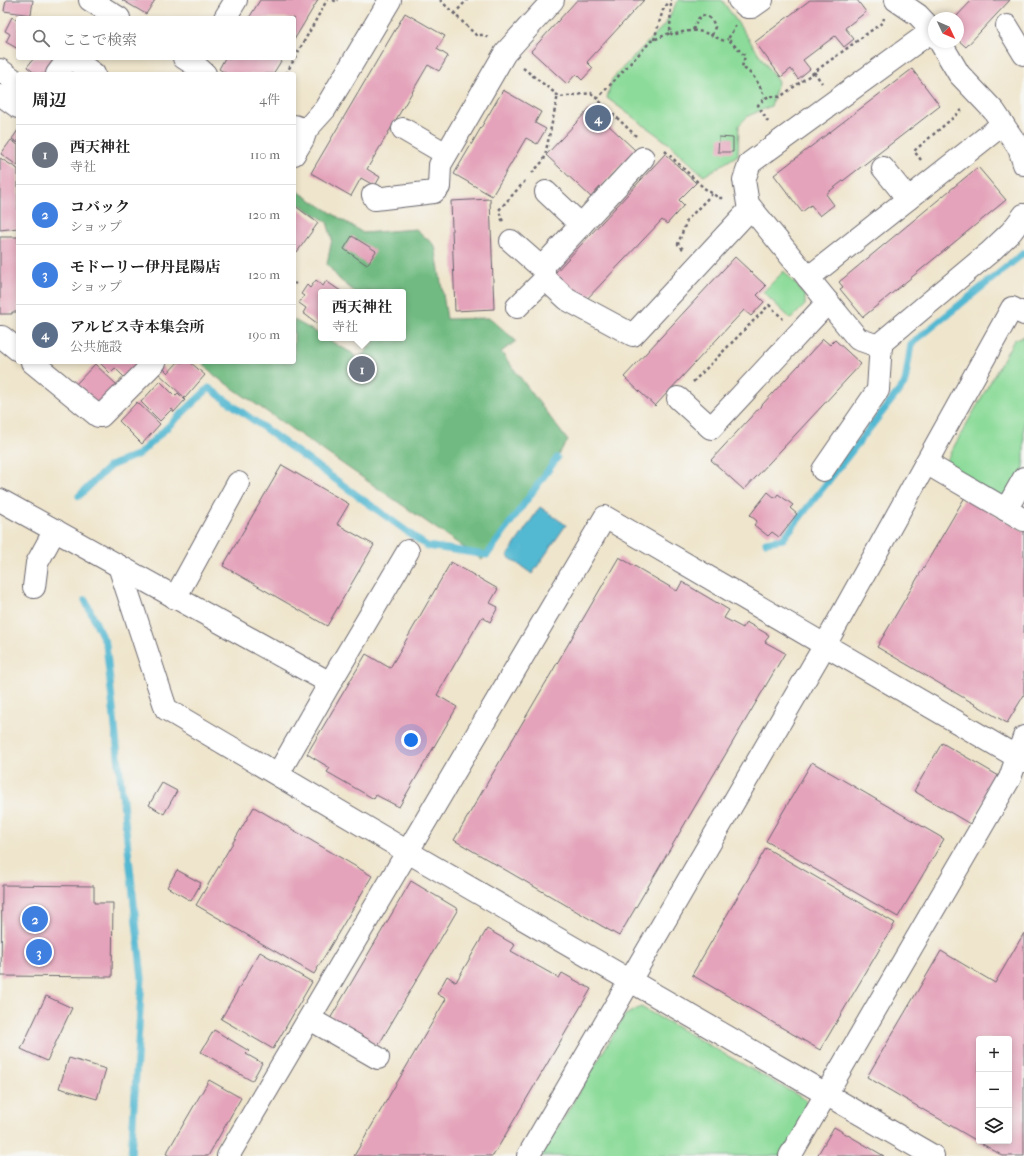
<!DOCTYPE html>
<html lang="ja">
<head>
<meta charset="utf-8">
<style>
	body { margin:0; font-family:"IM FELL French Canon","Noto Serif JP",serif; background:#f6f6f6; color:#222 }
	.controls { position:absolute; right:12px; bottom:12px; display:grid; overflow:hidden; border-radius:4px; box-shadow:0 2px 6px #0003 }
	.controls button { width:36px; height:36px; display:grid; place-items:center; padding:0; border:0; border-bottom:1px solid #e0e0e0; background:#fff; color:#222; font:20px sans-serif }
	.compass { position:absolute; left:928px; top:12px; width:36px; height:36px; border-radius:50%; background:#fff; box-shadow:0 2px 6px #0003; rotate:134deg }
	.you { position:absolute; left:411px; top:740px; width:14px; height:14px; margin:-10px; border:3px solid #fff; border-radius:50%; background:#1a73e8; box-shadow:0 0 0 6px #1a73e833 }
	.badge { display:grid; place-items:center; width:26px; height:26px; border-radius:50%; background:#b5179e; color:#fff; font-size:13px; font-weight:700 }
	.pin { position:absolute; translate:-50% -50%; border:2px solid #fff; box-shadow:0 1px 4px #0006 }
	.popup { position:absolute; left:318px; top:289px; width:88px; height:52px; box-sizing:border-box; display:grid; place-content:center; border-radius:4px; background:#fff; filter:drop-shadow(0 1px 3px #0005); font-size:13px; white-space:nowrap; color:#767676 }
	.popup b { font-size:15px; color:#222 }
	.popup::after { content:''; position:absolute; left:50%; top:100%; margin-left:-8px; border:8px solid transparent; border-top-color:#fff }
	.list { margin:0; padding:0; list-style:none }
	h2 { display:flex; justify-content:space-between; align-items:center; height:52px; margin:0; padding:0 16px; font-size:17px }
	h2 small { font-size:13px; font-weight:400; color:#767676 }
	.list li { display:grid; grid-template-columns:26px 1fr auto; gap:12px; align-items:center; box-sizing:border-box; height:60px; padding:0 16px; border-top:1px solid #e0e0e0 }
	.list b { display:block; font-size:15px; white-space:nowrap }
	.list p { margin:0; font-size:13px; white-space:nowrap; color:#767676 }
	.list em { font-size:13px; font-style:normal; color:#767676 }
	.icon { flex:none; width:22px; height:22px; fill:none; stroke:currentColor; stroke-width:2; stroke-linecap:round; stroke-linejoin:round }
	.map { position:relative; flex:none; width:1024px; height:1156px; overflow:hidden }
	.search { position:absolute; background:#fff; box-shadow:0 2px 6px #0003; left:16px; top:16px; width:280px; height:44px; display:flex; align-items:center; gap:10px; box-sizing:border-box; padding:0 14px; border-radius:4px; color:#767676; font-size:15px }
	.panel { position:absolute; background:#fff; box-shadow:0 2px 6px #0003; left:16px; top:72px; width:280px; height:292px; border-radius:4px }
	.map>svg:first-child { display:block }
	.green { fill:#8cdb9a; stroke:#577e6a }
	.forest { fill:#71bb82; stroke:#4a6e5e }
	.water { fill:#53b8d1; stroke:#3a6d86 }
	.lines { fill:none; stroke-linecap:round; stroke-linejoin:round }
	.stream { stroke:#53b8d1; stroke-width:7 }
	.building { fill:#e4a3ba; fill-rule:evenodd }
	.minor-casing { stroke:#6a666e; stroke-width:24 }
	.path { stroke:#6a666e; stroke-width:2.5; stroke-dasharray:3 3; stroke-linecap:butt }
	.minor { stroke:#fff; stroke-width:22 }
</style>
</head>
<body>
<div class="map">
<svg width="1024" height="1156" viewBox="0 0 1024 1156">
	<rect width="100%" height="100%" fill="#f6f6f2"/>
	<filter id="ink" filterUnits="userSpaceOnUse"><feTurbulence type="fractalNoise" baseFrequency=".025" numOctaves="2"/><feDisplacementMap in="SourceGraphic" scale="8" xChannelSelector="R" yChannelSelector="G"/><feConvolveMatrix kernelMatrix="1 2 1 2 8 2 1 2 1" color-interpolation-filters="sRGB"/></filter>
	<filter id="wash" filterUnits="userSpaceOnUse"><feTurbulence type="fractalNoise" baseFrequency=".012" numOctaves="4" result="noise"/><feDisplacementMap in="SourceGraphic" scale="16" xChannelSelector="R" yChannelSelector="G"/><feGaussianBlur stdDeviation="0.9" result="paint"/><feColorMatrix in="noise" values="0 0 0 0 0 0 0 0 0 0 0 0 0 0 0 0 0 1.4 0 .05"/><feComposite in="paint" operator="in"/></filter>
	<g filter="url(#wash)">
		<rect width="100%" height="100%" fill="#efe5cc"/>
		<g class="green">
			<path d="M678 0H722L778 82 771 106 748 116 739 125 738 155 704 176 672 146 607 98 612 79 666 23Z"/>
			<path d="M784 271 805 295V305L791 319 763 292Z"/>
			<path d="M1024 336V468L1006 500 943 466 1014 340Z"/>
			<path d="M641 1007 806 1100 808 1113 783 1156H541L625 1015Z"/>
		</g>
		<path class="forest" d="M294 189 363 233 416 229 435 246 447 319 490 318 516 341 501 352 568 441 482 560 215 376 202 362H294V320L321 335V338H325L352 353 358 360 377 338H403V292H355L339 279 327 264 332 239 327 222 294 201Z"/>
		<path class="water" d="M540 507 566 525 532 574 507 556Z"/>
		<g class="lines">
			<g class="stream">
				<path d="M79 496 110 466 139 454 209 388 427 546 487 555 557 458"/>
				<path d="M766 542 783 539 905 383 911 344 1024 253"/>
				<path d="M85 600 106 644 142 978 131 1156"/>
			</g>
		</g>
		<g id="blocks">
			<g class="building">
				<path d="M6 0H33L31 15 4 11Z"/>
				<path d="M122 0H155L146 14Z"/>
				<path d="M260 0H318L294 40V18H249Z"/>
				<path d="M577 0H644L587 62 593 68 582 80 576 74 567 84 531 51Z"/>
				<path d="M810 0H857L866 12 845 28 854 39 844 47 835 36 803 60 810 69 798 79 791 69 781 77 755 42Z"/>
				<path d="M972 0H1010L966 47 958 40V18H955Z"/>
				<path d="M405 13 445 36 437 49 448 56 439 71 428 65 367 169 380 177 375 186 361 178 351 196 311 173Z"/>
				<path d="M12 17 18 21V49L6 42 10 34 5 31Z"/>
				<path d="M34 58H60L48 74H36L27 67Z"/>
				<path d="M225 58H283L273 74H227L219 69Z"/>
				<path d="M912 69 940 106 826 194 834 205 820 216 811 205 802 212 774 175Z"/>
				<path d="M503 90 541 112 535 123 546 129 537 144 526 138 492 196 454 174Z"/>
				<path d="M590 108 635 150 591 197 546 155Z"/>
				<path d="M18 130V143L12 139Z"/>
				<path d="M719 137 733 138V152H718Z"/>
				<path d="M11 140 18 145V166L1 154Z"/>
				<path d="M665 154 696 183 679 200 684 205 667 224 662 220 584 302 554 274Z"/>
				<path d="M0 158 18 169V228L0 230Z"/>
				<path d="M978 167 1006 200 863 317 840 289 843 287 839 282Z"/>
				<path d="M490 199 494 309 455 311 451 201Z"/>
				<path d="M294 205 318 223 297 252 294 250Z"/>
				<path d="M352 236 376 251 367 265 344 249Z"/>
				<path d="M0 237H18V312H12V314H0Z"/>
				<path d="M735 257 766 286 757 295 764 302 751 316 744 310 655 406 624 377Z"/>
				<path d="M316 280 323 286 326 281 342 292H321V326L303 313 306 308 299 303 304 296 301 294 307 285 310 288Z"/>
				<path d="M823 339 830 345 835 340 861 364 744 490 711 460Z"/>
				<path d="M99 362H140L124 377 115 368 110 373Z"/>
				<path d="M178 362H190L205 375 185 398 156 371 161 366 168 373Z"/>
				<path d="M95 364 117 385 98 405 76 384Z"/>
				<path d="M160 381 175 396 178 393 185 400 174 412 172 409 160 421 141 402Z"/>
				<path d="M137 402 160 424 142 444 119 421Z"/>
				<path d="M282 465 349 504 337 524 374 545 327 626 223 566Z"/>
				<path d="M768 492 775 498 778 494 793 505 790 508 797 514 779 537 772 532 768 536 754 525 757 521 750 515Z"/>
				<path d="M965 497 1024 531V695L1007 723 877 647Z"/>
				<path d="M619 557 677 591 682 582 729 610 724 618 743 628 746 622 769 635 765 642 785 653 619 936 454 840Z"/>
				<path d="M451 562 498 589 490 603 498 607 490 622 482 617 437 695 457 707 399 807 376 795 374 799 327 772 330 768 307 754 366 654 390 668Z"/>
				<path d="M942 743 999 776 970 824 914 791Z"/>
				<path d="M812 762 944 839 898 917 766 841Z"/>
				<path d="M162 783 177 791 164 814 149 805Z"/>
				<path d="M254 807 372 876 314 974 196 905Z"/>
				<path d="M766 848 895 923 820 1050 692 975Z"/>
				<path d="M177 870 201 883 191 901 167 887Z"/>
				<path d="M411 881 458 909 378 1046 330 1019Z"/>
				<path d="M2 885 94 886V903H113L112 977 1 976Z"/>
				<path d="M487 929 515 945 511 951 559 978 562 973 591 989 493 1156H354L446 999 437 994 447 976 456 982Z"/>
				<path d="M1024 933V1156H1003L867 1077 941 951 995 983ZM979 1039H1009V1141H979Z"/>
				<path d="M260 952 312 982 273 1049 221 1019Z"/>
				<path d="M46 996 72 1008 47 1061 21 1049Z"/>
				<path d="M214 1030 249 1051 246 1054 262 1063 252 1081 201 1052Z"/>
				<path d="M69 1058 106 1069 97 1099 59 1088Z"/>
				<path d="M209 1080 241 1098 208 1156H170L166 1154Z"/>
				<path d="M834 1127 884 1156H817Z"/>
			</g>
		</g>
	</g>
	<g filter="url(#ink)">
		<use href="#blocks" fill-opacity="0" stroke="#6a666e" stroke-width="1"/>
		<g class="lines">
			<defs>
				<g id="minor">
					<path d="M90 0 119 18"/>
					<path d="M739 0 747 7H752L762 0"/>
					<path d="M896 0 918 15 934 32"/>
					<path d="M225 18 236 0"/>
					<path d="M1007 26 1024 54"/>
					<path d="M940 42 959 74 994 111 1019 148 1024 164"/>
					<path d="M184 58 195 65 205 74"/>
					<path d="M0 70 18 83"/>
					<path d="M57 74 69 58 79 63 94 74"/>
					<path d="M0 96 7 99 18 107"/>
					<path d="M294 126 306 130 325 109 390 0"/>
					<path d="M403 129 446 154"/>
					<path d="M294 154 303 139 306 130"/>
					<path d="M643 158 543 266 545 279 568 300 633 335 751 208"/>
					<path d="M883 168 908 199"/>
					<path d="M546 192 581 225"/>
					<path d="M373 195 375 199 434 192 439 187 440 165 505 53 553 0"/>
					<path d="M511 241 544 270"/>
					<path d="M808 278 1003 124"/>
					<path d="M517 307 545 279"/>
					<path d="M0 337H2L18 350"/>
					<path d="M881 347 858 339 748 204 744 180 750 163 933 30"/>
					<path d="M32 362 98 416H101L155 362"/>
					<path d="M678 398 711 428 828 302"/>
					<path d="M926 463 1024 520"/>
					<path d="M823 470 878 390 881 343 990 252 1011 232 1024 215"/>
					<path d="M0 500 330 683"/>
					<path d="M1006 510 1024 478"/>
					<path d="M119 566 166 709 408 852 933 1156"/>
					<path d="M34 587 37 563 55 530"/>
					<path d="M175 598 238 483"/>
					<path d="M278 774 330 683 408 551"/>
					<path d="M310 1019 378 1058"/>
					<path d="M228 1156 605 517 1024 761"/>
					<path d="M528 1156 825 645 1012 308 1024 314"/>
					<path d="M790 1156 1010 778 1024 737"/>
				</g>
			</defs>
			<use href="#minor" class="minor-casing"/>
			<g class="path">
				<path d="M333 0 337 2 338 0"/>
				<path d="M440 0 476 35H484L489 39"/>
				<path d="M454 14 467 0"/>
				<path d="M736 25 728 39 745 56 742 67C755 75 759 84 765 98"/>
				<path d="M693 30 698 19 702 15C710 17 713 20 715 27L712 35"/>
				<path d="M670 33 673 35C696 27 702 31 724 41L728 39"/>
				<path d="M654 40 663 10 669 2"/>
				<path d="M523 68 560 97 591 93 636 136"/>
				<path d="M814 72 822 83"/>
				<path d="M286 74 327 0"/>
				<path d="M597 99 651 41 670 33 671 0"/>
				<path d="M768 122 758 105C767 96 768 95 780 97L883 22 884 18"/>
				<path d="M665 151 704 188 719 198H724"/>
				<path d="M921 160 914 151 962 110"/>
				<path d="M532 173 544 160 558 95"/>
				<path d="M503 221 501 218 499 210 525 181"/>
				<path d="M683 249 678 244 687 220 712 194"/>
				<path d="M294 283 296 284"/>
				<path d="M693 382 769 305 783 319"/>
			</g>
			<use href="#minor" class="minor"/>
		</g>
	</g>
</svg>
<div class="controls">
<button>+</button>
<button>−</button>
<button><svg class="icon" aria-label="layers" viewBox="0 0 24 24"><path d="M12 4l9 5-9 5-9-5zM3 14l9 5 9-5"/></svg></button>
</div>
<svg class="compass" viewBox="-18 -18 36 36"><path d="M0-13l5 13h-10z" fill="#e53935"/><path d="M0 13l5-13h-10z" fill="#767676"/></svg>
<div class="you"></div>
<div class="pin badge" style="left:362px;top:369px;background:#6b7280">1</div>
<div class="popup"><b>西天神社</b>寺社</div>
<div class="pin badge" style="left:35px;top:919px;background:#3f7fe0">2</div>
<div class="pin badge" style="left:39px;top:952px;background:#3f7fe0">3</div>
<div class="pin badge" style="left:598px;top:118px;background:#5c6f8a">4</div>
<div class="search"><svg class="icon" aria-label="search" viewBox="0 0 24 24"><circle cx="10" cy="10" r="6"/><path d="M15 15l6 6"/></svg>ここで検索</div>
<section class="panel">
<h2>周辺<small>4件</small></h2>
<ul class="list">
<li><span class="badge" style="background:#6b7280">1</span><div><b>西天神社</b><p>寺社</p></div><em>110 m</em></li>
<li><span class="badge" style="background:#3f7fe0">2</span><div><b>コバック</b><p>ショップ</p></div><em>120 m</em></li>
<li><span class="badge" style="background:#3f7fe0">3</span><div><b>モドーリー伊丹昆陽店</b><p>ショップ</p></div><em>120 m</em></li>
<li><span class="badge" style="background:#5c6f8a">4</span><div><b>アルビス寺本集会所</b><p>公共施設</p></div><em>190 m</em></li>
</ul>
</section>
</div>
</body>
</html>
